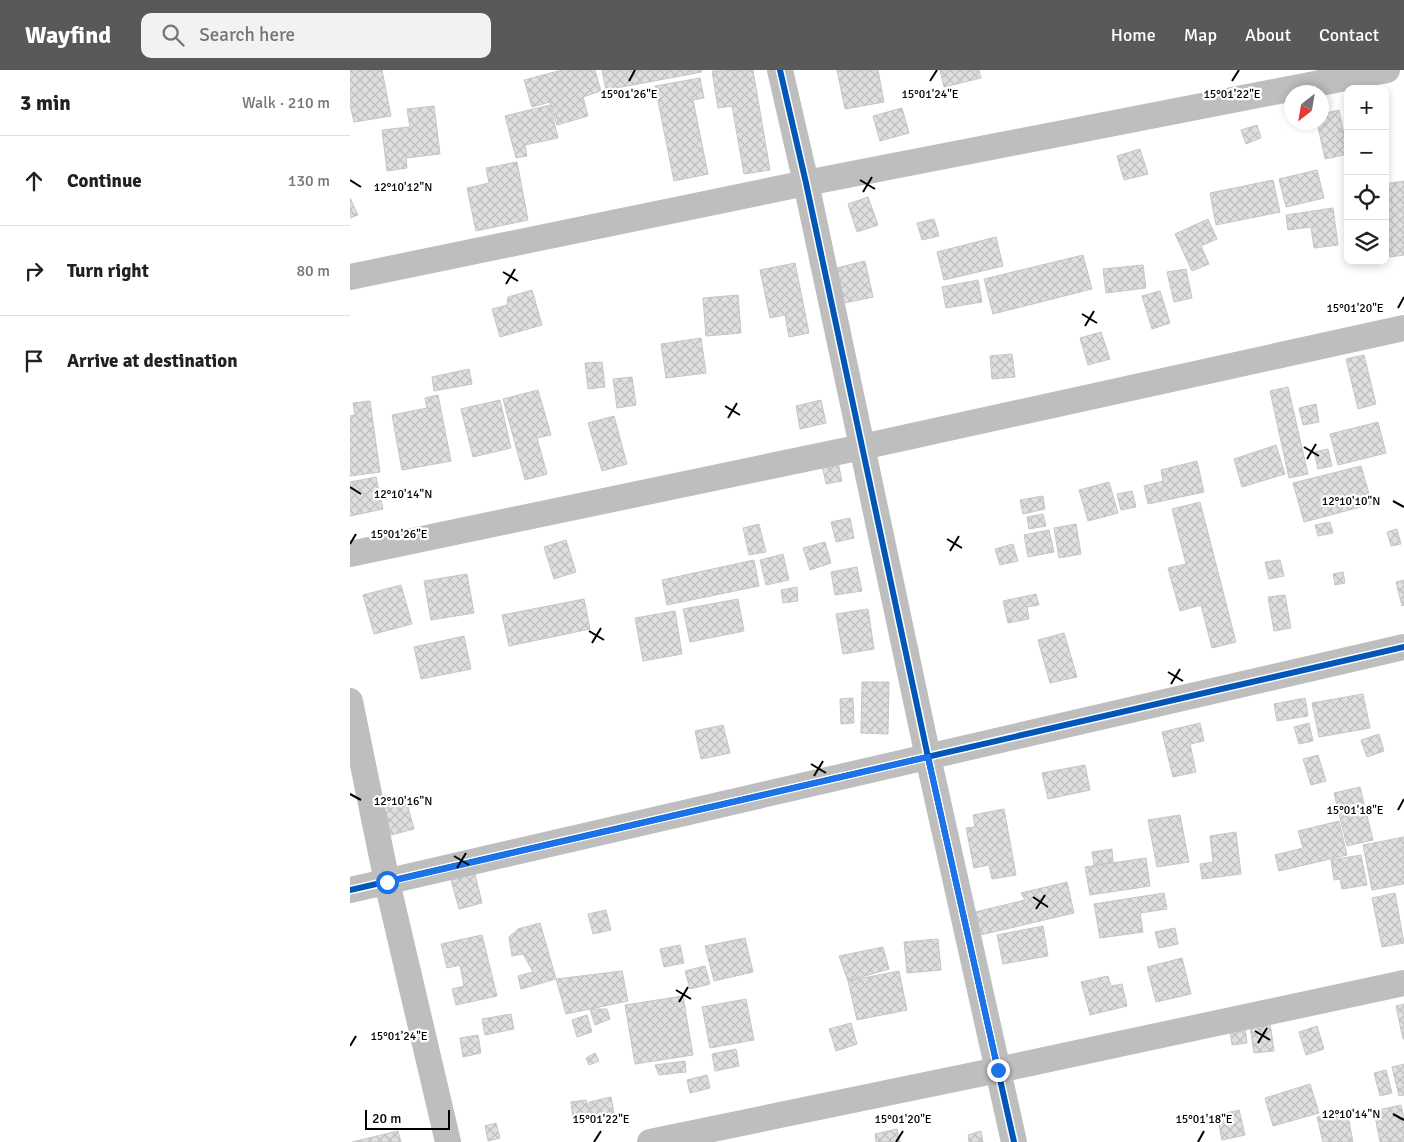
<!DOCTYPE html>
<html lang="en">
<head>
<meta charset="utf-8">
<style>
	body { margin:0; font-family:Signika,sans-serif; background:#f2f2f2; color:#202124 }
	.controls { position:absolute; right:15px; top:15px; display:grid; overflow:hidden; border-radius:10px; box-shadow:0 2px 8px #0003 }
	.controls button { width:45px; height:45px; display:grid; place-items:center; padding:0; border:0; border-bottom:1px solid #e0e0e0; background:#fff; color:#202124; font:25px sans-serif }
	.compass { position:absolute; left:934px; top:15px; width:45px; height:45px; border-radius:50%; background:#fff; box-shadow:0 2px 8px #0003; rotate:211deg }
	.scale { position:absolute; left:15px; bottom:12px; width:85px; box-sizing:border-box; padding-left:5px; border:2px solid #000; border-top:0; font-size:14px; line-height:18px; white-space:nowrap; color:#000; -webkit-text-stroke:4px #fff; paint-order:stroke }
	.stop { position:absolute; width:15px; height:15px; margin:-11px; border:4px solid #1a73e8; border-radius:50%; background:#fff }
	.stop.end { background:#1a73e8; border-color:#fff; box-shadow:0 1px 5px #0008 }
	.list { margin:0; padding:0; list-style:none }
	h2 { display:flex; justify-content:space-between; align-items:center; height:65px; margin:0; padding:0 20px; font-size:21px }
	h2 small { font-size:16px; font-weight:400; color:#757577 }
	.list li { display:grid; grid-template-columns:32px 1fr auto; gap:15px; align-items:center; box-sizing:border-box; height:90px; padding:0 20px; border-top:1px solid #e0e0e0 }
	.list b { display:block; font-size:19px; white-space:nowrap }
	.list em { font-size:16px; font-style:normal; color:#757577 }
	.icon { flex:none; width:28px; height:28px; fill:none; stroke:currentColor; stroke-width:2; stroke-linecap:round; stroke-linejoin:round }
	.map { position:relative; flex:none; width:1054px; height:1072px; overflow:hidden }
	header { display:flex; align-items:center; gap:30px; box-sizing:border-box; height:70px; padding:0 25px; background:#595959; color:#fff }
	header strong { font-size:24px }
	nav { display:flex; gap:28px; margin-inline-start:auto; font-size:18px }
	.search { width:350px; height:45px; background:#f2f2f2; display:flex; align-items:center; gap:12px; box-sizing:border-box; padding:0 18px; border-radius:10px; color:#757577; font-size:19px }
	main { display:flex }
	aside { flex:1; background:#fff }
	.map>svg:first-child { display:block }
	.building { fill:url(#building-cross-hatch); stroke:#c6c6c6 }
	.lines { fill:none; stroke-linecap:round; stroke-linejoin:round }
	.minor { stroke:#bebebe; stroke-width:26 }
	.cycleway-casing { stroke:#fff; stroke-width:9 }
	.cycleway { stroke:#0057b8; stroke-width:6 }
	.route { stroke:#1a73e8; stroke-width:6 }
	.ticks { fill:none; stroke:#000; stroke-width:2 }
	.ticks-label { font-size:12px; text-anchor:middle; fill:#000; stroke:#fff; stroke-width:4.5; stroke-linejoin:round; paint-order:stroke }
</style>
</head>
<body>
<header>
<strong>Wayfind</strong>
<div class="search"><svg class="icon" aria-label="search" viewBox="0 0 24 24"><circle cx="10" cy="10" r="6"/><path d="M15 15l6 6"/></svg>Search here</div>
<nav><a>Home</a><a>Map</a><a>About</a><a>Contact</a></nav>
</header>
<main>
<aside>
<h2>3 min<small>Walk · 210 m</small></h2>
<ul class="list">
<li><svg class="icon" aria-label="ahead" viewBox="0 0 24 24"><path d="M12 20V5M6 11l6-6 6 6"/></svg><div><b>Continue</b></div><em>130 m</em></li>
<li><svg class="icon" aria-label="right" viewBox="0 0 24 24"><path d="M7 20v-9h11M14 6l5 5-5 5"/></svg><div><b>Turn right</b></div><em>80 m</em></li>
<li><svg class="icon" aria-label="arrive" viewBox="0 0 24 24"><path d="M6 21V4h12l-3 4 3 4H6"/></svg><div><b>Arrive at destination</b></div></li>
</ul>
</aside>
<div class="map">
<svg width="1054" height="1072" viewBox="0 0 1054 1072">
	<defs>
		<pattern id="building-cross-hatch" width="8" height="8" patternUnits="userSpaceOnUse" patternTransform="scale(1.25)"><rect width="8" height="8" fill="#dfdfdf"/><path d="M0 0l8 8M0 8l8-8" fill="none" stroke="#bebebe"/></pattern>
	</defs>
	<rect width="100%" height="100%" fill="#fff"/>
	<g class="building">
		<path d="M0 0H32L41 46 4 52 0 35Z"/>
		<path d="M212 0H245L251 21 233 27 238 46 207 55 200 32 182 37 174 10Z"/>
		<path d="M252 0H351L352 2 256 20Z"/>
		<path d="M403 0 420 100 394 104 382 36 368 38 362 1Z"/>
		<path d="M487 0H528L534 32 495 39Z"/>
		<path d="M590 0H629L631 8 594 17Z"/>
		<path d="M350 8 354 28 343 30 358 104 324 111 305 16Z"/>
		<path d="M200 35 208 68 175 75 177 86 166 88 155 46Z"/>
		<path d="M84 36 90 84 56 88 57 98 37 101 32 60 60 57 57 39Z"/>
		<path d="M552 38 559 63 530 71 523 46Z"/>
		<path d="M989 40 998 84 975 89 967 52H972V44Z"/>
		<path d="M907 55 911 68 896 74 891 60Z"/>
		<path d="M790 79 798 104 774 110 767 86Z"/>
		<path d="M167 92 178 150 126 161 117 118 139 113 136 98Z"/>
		<path d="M967 100 974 128 936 137 929 109Z"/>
		<path d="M923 110 930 142 866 155 860 123Z"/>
		<path d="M1054 111V185L1040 187 1035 161V114Z"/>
		<path d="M518 127 528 155 507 162 498 134Z"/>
		<path d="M0 128 8 145 0 148Z"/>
		<path d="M983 138 988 175 964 178 961 157 938 160 936 145Z"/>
		<path d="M584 149 589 166 572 170 567 153Z"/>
		<path d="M858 149 867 169 851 176 859 194 842 201 825 164Z"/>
		<path d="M646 167 653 196 594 210 587 182Z"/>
		<path d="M733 185 742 219 643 244 634 209Z"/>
		<path d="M515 191 523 227 490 234 482 199Z"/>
		<path d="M445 193 459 263 439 267 435 245 420 248 410 200Z"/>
		<path d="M793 195 796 218 756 223 753 199Z"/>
		<path d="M836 199 842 228 824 232 817 202Z"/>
		<path d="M628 210 632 232 596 238 592 217Z"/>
		<path d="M182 220 192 255 150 267 142 239 157 235 158 227Z"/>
		<path d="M810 221 820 253 802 259 792 226Z"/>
		<path d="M388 225 391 263 356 266 353 228Z"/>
		<path d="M751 262 760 289 738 295 730 268Z"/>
		<path d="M351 268 356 303 316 308 311 274Z"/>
		<path d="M662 284 665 307 642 309 640 286Z"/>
		<path d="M1014 285 1026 334 1008 339 996 289Z"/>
		<path d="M252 292 255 317 238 319 235 293Z"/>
		<path d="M119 299 122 314 84 321 82 307Z"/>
		<path d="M282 307 286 335 267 338 263 309Z"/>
		<path d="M938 317 958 404 939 408 920 321Z"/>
		<path d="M188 320 201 365 187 368 197 404 175 410 153 329Z"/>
		<path d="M88 325 101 391 52 400 42 345 77 338 75 328Z"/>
		<path d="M150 330 161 378 123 387 111 339Z"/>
		<path d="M471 330 476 353 450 359 446 336Z"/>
		<path d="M20 331 30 402 0 406V346L5 345 3 333Z"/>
		<path d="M966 334 969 352 953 355 949 338Z"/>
		<path d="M264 346 277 394 252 401 238 353Z"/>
		<path d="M1028 352 1036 383 988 395 980 364Z"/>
		<path d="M926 375 935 404 892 417 884 389Z"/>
		<path d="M978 379 982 396 968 399 964 382Z"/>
		<path d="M847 391 854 422 798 434 794 416 813 411 811 400Z"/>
		<path d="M488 392 492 411 476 414 472 395Z"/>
		<path d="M1011 396 1022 434 954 452 943 413Z"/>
		<path d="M26 407 33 439 0 446V412Z"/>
		<path d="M759 412 768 443 738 451 729 420Z"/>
		<path d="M782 421 786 437 771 440 767 424Z"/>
		<path d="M693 426 695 439 673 444 670 430Z"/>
		<path d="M850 432 886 572 862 578 851 535 830 541 818 498 836 494 822 439Z"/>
		<path d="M693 444 696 456 679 459 677 447Z"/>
		<path d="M500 448 504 468 486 472 481 452Z"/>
		<path d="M980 452 983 463 968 466 965 455Z"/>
		<path d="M409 454 416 482 399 485 393 458Z"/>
		<path d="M726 454 731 484 709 488 704 458Z"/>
		<path d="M1047 459 1051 474 1041 476 1037 462Z"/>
		<path d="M699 460 704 482 678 487 674 465Z"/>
		<path d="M216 470 226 502 204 509 194 477Z"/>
		<path d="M475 472 481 493 460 500 453 478Z"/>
		<path d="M663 474 668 491 650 495 645 479Z"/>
		<path d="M433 484 439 510 416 515 410 490Z"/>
		<path d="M404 490 409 516 317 535 312 510Z"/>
		<path d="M930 490 934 506 919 509 915 492Z"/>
		<path d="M507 497 512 521 485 525 481 502Z"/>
		<path d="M993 502 995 513 985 515 983 504Z"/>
		<path d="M117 504 124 543 81 550 74 511Z"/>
		<path d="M1054 510V535L1052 536 1046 512Z"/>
		<path d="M51 515 62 554 24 564 13 525Z"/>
		<path d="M447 517 448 531 433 533 431 520Z"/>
		<path d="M686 524 689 535 677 537 679 549 658 553 653 531Z"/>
		<path d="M935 525 941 558 924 561 918 527Z"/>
		<path d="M234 529 240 559 159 576 152 545Z"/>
		<path d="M388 529 394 561 340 572 333 539Z"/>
		<path d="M518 539 524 579 493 584 486 544Z"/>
		<path d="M325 541 332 584 293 591 285 548Z"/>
		<path d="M714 563 727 607 700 613 688 570Z"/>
		<path d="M114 566 121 599 71 609 64 577Z"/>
		<path d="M512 612H539L538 664 511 663Z"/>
		<path d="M1013 624 1020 658 969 667 962 633Z"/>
		<path d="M503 628 504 653 491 654 490 629Z"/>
		<path d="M955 628 958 646 927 651 924 634Z"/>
		<path d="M850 653 854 671 840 674 846 702 823 707 812 662Z"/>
		<path d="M959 653 963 671 949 674 944 657Z"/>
		<path d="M373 655 380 683 351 689 345 661Z"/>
		<path d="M1029 664 1034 681 1017 687 1011 670Z"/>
		<path d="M968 685 976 711 961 715 953 689Z"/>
		<path d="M735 695 740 720 698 729 692 703Z"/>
		<path d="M1010 717 1023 770 997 776 984 723Z"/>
		<path d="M56 730 64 759 41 765 34 735Z"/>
		<path d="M654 739 666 805 642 809 639 795 624 798 616 758 625 757 623 745Z"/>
		<path d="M830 745 839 792 807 797 798 750Z"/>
		<path d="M989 751 997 785 929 801 925 785 953 778 948 761Z"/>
		<path d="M886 762 891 804 852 809 850 794 863 792 860 766Z"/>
		<path d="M1054 767V814L1022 820 1013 775Z"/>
		<path d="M762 779 763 792 744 795 742 782Z"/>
		<path d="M1011 785 1017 815 992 819 990 809 984 810 981 790Z"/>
		<path d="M796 788 800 816 740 825 735 797Z"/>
		<path d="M125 804 132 833 109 839 101 810Z"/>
		<path d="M717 812 724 843 622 867 617 844 675 830 671 823Z"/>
		<path d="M814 823 817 839 790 843 793 862 750 868 744 834Z"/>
		<path d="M1045 823 1054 873 1032 877 1022 828Z"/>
		<path d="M256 840 261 860 243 864 238 844Z"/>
		<path d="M190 853 206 909 171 919 168 906 183 902 173 884 162 886 159 867 168 859Z"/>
		<path d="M693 856 698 886 653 894 647 865Z"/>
		<path d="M825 858 828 874 809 878 805 862Z"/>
		<path d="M132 865 147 926 106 935 102 919 114 916 110 895 97 898 91 874Z"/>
		<path d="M395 868 403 902 364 911 355 876Z"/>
		<path d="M588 869 591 900 557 903 554 872Z"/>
		<path d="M330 875 334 893 314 897 310 879Z"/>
		<path d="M533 877 539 899 498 911 489 886Z"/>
		<path d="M832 888 841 924 806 932 797 897Z"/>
		<path d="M355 896 360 914 340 919 335 901Z"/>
		<path d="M272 901 278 931 216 944 206 909Z"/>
		<path d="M549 901 557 940 507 950 498 911Z"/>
		<path d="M758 906 761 916 772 914 777 936 740 945 731 912Z"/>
		<path d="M333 926 343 985 285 994 275 935Z"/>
		<path d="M396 929 404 970 360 978 352 937Z"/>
		<path d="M1054 934V969H1053L1046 936Z"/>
		<path d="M240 939H257L260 949 245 955Z"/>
		<path d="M161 944 164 959 135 965 132 949Z"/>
		<path d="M237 945 242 962 227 967 222 950Z"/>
		<path d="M501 953 507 974 486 981 479 959Z"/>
		<path d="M920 953 924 981 904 983 900 956Z"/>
		<path d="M967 956 974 979 956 985 949 962Z"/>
		<path d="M895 957 897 973 882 975 880 960Z"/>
		<path d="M128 965 131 983 113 987 110 968Z"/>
		<path d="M386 979 389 996 365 1001 362 984Z"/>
		<path d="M245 983 249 991 239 995 236 988Z"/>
		<path d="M335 991 336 1002 309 1005 305 995Z"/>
		<path d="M1054 994V1025L1049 1026 1042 997Z"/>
		<path d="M1036 1000 1042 1023 1030 1026 1024 1003Z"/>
		<path d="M357 1005 360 1018 340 1023 337 1010Z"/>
		<path d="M960 1014 969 1043 923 1056 915 1028Z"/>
		<path d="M261 1027 264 1043 243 1047 239 1032Z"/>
		<path d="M236 1030 243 1047 223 1049 221 1032Z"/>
		<path d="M1051 1035 1054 1048V1072H1030L1024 1041Z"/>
		<path d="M889 1040 895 1065 872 1070 867 1045Z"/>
		<path d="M997 1041 1003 1072H973L967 1047Z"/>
		<path d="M146 1053 150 1068 138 1071 135 1056Z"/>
		<path d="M547 1059 550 1072H526L525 1064Z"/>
		<path d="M48 1061 51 1072H2Z"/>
		<path d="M631 1061 633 1072H619L618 1065Z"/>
	</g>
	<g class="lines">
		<g class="minor">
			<path d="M430 0 456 113 578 687 664 1072"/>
			<path d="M0 207 456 113 1037 0"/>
			<path d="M0 484 512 377 1054 258"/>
			<path d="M0 631 37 812 98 1072"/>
			<path d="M0 820 1054 577"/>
			<path d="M300 1072 648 1000 1054 913"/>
		</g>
		<defs>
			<g id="cycleway">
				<path d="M430 0 456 113 578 687 664 1072"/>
				<path d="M0 820 1054 577"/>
			</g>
		</defs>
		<use href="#cycleway" class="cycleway-casing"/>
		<use href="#cycleway" class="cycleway"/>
	</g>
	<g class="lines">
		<path class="route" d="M37 812 578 687 648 1000"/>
	</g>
	<path class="ticks" d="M279 11 285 0M580 11 587 0M882 11 889 0M0 110 11 117M510 110 525 119M513 122 522 107M153 202 168 211M156 214 165 199M1048 238 1054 227M732 244 747 253M735 256 744 241M375 336 390 345M378 348 387 333M954 377 969 386M957 389 966 374M0 417 11 424M1043 431 1054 437M597 469 612 478M0 474 6 464M600 481 609 466M239 561 254 570M242 573 251 558M818 602 833 611M821 614 830 599M461 694 476 703M464 706 473 691M0 724 11 730M1048 740 1054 729M104 786 119 795M107 798 116 783M683 827 698 837M686 839 695 825M326 920 341 929M329 932 338 917M905 961 920 970M908 973 917 958M0 976 6 966M1043 1044 1054 1050M244 1072 251 1061M546 1072 553 1061M848 1072 854 1061"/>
	<g class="ticks-label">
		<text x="882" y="28">15°01'22"E</text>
		<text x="279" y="28">15°01'26"E</text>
		<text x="580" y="28">15°01'24"E</text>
		<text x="53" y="121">12°10'12"N</text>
		<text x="1005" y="242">15°01'20"E</text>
		<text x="53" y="428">12°10'14"N</text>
		<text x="1001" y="435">12°10'10"N</text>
		<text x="49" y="468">15°01'26"E</text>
		<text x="53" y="735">12°10'16"N</text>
		<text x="1005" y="744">15°01'18"E</text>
		<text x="49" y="970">15°01'24"E</text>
		<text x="1001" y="1048">12°10'14"N</text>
		<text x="251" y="1053">15°01'22"E</text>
		<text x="553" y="1053">15°01'20"E</text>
		<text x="854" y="1053">15°01'18"E</text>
	</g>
</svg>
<div class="controls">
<button>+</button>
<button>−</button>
<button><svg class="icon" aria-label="locate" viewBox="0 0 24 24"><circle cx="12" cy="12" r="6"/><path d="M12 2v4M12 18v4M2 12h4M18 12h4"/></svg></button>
<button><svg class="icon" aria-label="layers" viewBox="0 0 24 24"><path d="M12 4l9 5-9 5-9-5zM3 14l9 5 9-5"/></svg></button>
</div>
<svg class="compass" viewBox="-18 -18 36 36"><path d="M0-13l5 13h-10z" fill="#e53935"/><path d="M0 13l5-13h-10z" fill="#757577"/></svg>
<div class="scale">20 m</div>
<div class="stop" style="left:37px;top:812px"></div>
<div class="stop end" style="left:648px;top:1000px"></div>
</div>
</main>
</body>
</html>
